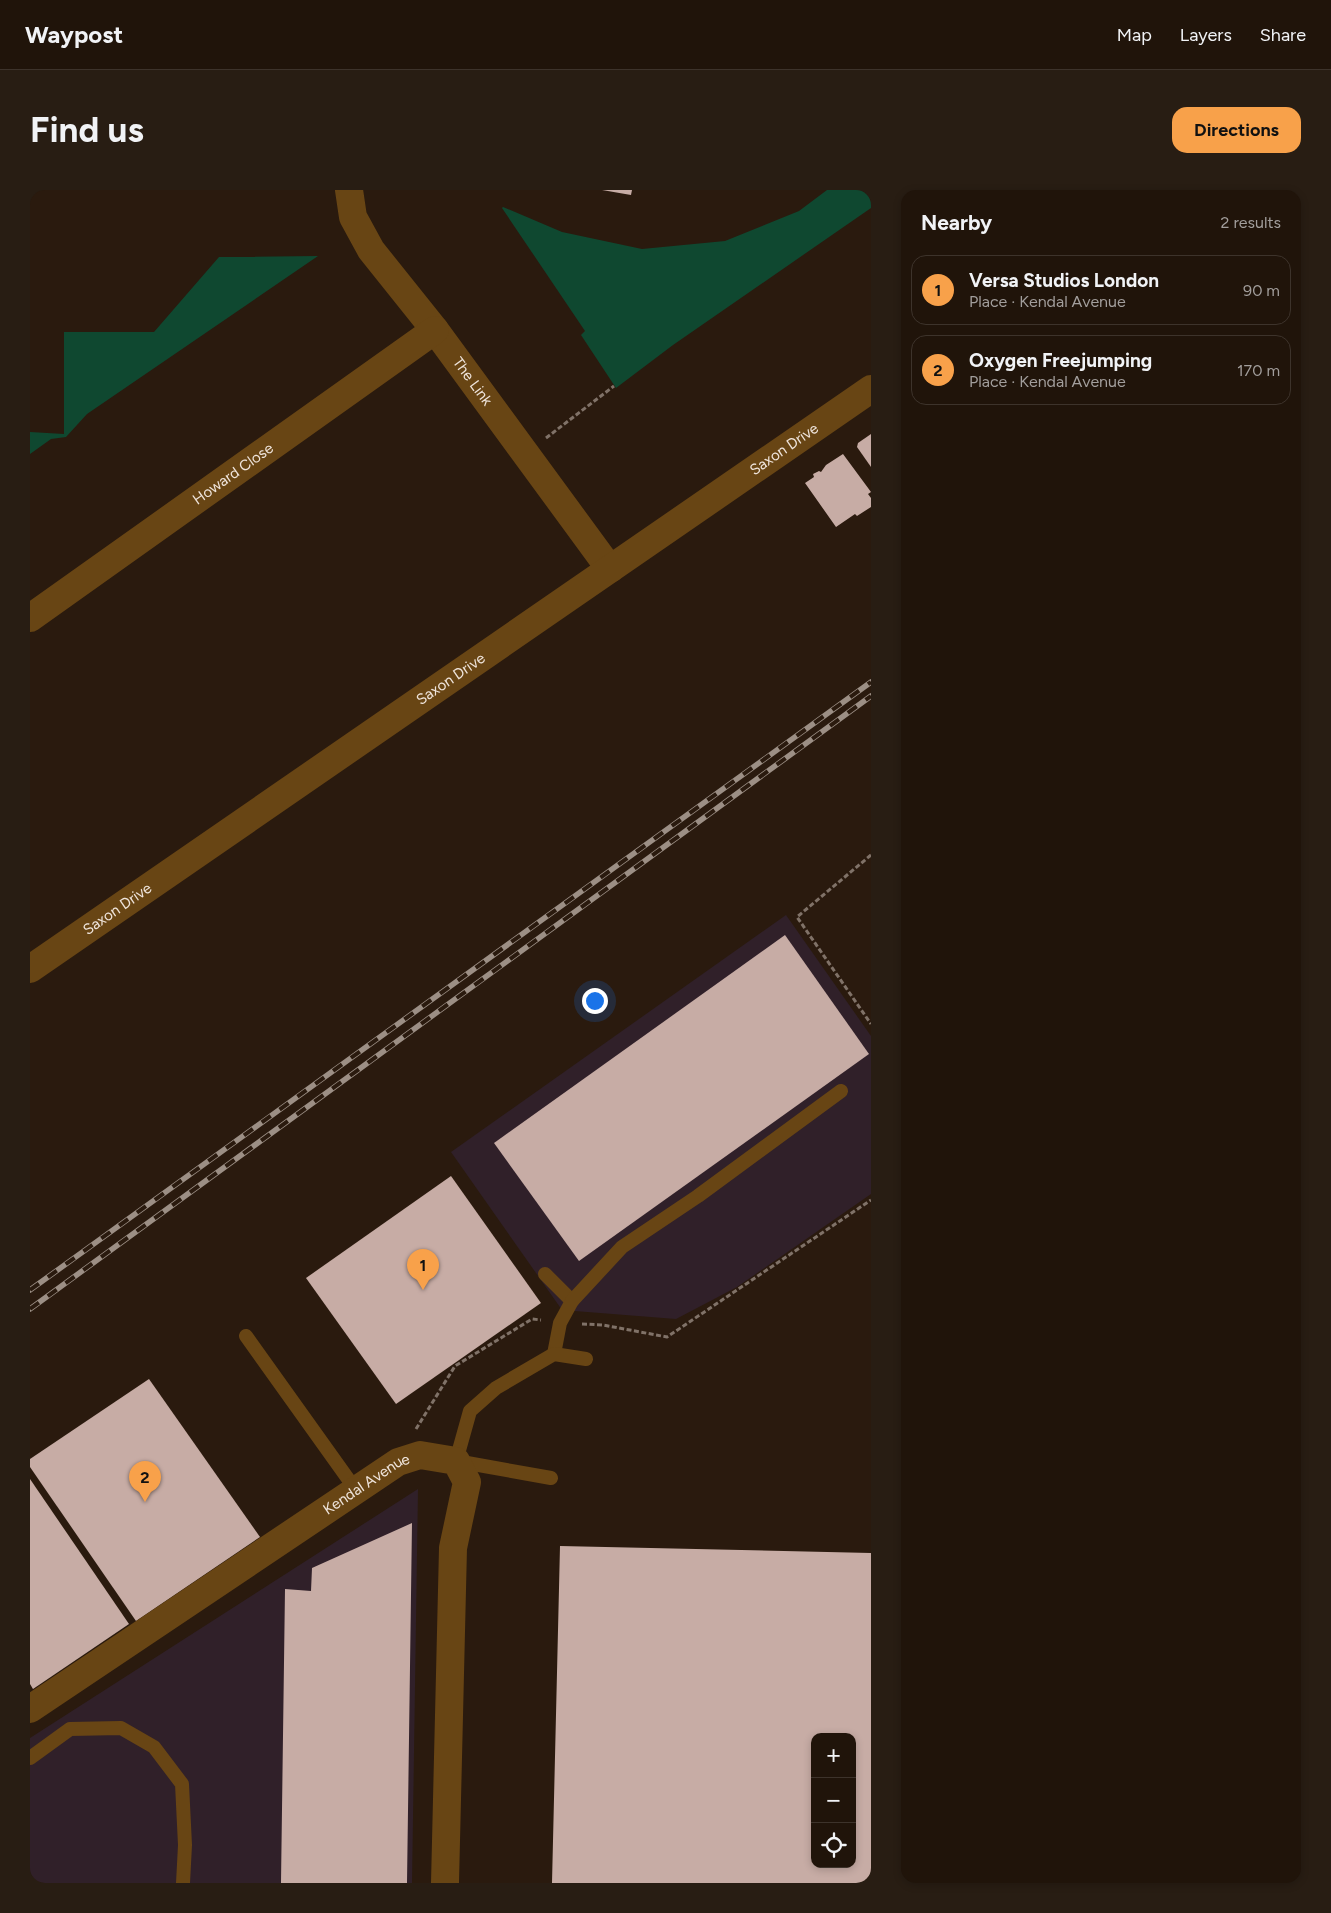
<!DOCTYPE html>
<html lang="en">
<head>
<meta charset="utf-8">
<style>
	body { margin:0; font-family:Figtree,sans-serif; background:#281d13; color:#f1f3f6 }
	.controls { position:absolute; right:15px; bottom:15px; display:grid; overflow:hidden; border-radius:10px; box-shadow:0 2px 8px #0003 }
	.controls button { width:45px; height:45px; display:grid; place-items:center; padding:0; border:0; border-bottom:1px solid #3d332b; background:#20140a; color:#f1f3f6; font:25px sans-serif }
	.you { position:absolute; left:564px; top:810px; width:18px; height:18px; margin:-12px; border:4px solid #fff; border-radius:50%; background:#1a73e8; box-shadow:0 0 0 8px #1a73e833 }
	.badge { display:grid; place-items:center; width:32px; height:32px; border-radius:50%; background:#f8a14a; color:#111; font-size:16px; font-weight:700 }
	.pin { position:absolute; translate:-50% -41px; filter:drop-shadow(0 1px 2px #0008) }
	.pin::after { content:''; position:absolute; top:26px; width:18px; height:15px; background:inherit; clip-path:polygon(0 0,100% 0,50% 100%) }
	.list { margin:0; padding:0; list-style:none }
	h2 { display:flex; justify-content:space-between; align-items:center; height:65px; margin:0; padding:0 20px; font-size:21px }
	h2 small { font-size:16px; font-weight:400; color:#a29e9c }
	.list li { display:grid; grid-template-columns:32px 1fr auto; gap:15px; align-items:center; box-sizing:border-box; height:70px; margin:0 10px 10px; padding:0 10px; border:1px solid #3d332b; border-radius:15px }
	.list b { display:block; font-size:19px; white-space:nowrap }
	.list p { margin:0; font-size:16px; white-space:nowrap; color:#a29e9c }
	.list em { font-size:16px; font-style:normal; color:#a29e9c }
	.icon { flex:none; width:28px; height:28px; fill:none; stroke:currentColor; stroke-width:2; stroke-linecap:round; stroke-linejoin:round }
	.map { position:relative; flex:none; width:841px; height:1693px; overflow:hidden; border-radius:15px }
	header { display:flex; align-items:center; gap:30px; box-sizing:border-box; height:70px; padding:0 25px; background:#20140a; border-bottom:1px solid #3d332b }
	header strong { font-size:24px }
	nav { display:flex; gap:28px; margin-inline-start:auto; font-size:18px }
	.intro { display:flex; align-items:center; justify-content:space-between; box-sizing:border-box; height:120px; padding:0 30px }
	h1 { margin:0; font-size:35px }
	.button { padding:12px 22px; border-radius:15px; background:#f8a14a; color:#111; font-size:18px; font-weight:700 }
	main { display:flex; gap:30px; padding:0 30px }
	aside { flex:1; background:#20140a; border-radius:15px; box-shadow:0 2px 8px #0003 }
	.map>svg:first-child { display:block }
	.industrial { fill:#302029 }
	.green { fill:#0f4830 }
	.building { fill:#c7aca5; fill-rule:evenodd }
	.lines { fill:none; stroke-linecap:round; stroke-linejoin:round }
	.path { stroke:#807268; stroke-width:3; stroke-dasharray:5 2.5; stroke-linecap:butt }
	.service { stroke:#684514; stroke-width:14 }
	.minor { stroke:#684514; stroke-width:28 }
	.rail-casing { stroke:#9c8f85; stroke-width:5.5 }
	.rail { stroke:#2a1a0e; stroke-width:4; stroke-dasharray:11; stroke-linecap:butt }
	.labels { text-anchor:middle; dominant-baseline:central; stroke-width:5; stroke-linejoin:round; paint-order:stroke }
	.street-label { font-size:15px; fill:#efe4db; stroke:#2a1a0e }
</style>
</head>
<body>
<header>
<strong>Waypost</strong>
<nav><a>Map</a><a>Layers</a><a>Share</a></nav>
</header>
<div class="intro"><h1>Find us</h1><a class="button">Directions</a></div>
<main>
<div class="map">
<svg width="841" height="1693" viewBox="0 0 841 1693">
	<rect width="100%" height="100%" fill="#2a1a0e"/>
	<g class="industrial">
		<path d="M756 725 841 846V1004L707 1097 646 1129 532 1120 421 962Z"/>
		<path d="M388 1299 382 1693H0V1548Z"/>
	</g>
	<g class="green">
		<path d="M797 0H841V18L643 155 586 198 551 145 555 141 472 18 473 17 532 42 612 59 695 51 769 21Z"/>
		<path d="M288 66 57 224 36 247 21 249 0 264V242L34 244V142H124L189 67Z"/>
	</g>
	<g class="building">
		<path d="M572 0H602L601 5Z"/>
		<path d="M841 244V277L827 257 828 253Z"/>
		<path d="M813 264 841 302 838 304 841 308V317L827 326 825 324 806 337 775 293 784 287 783 284 789 281 791 282 796 275Z"/>
		<path d="M755 745 839 864 549 1071 464 953Z"/>
		<path d="M421 986 511 1113 366 1214 276 1088Z"/>
		<path d="M119 1189 230 1347 106 1431 0 1277V1269Z"/>
		<path d="M0 1289 99 1434 3 1499 0 1494Z"/>
		<path d="M382 1333 377 1693H251L255 1399 281 1401 282 1378Z"/>
		<path d="M530 1356 841 1363V1693H522ZM785 1547H822V1674H785Z"/>
	</g>
	<g class="lines">
		<g class="path">
			<path d="M516 248 584 196"/>
			<path d="M841 665 767 727 841 834"/>
			<path d="M552 1134 573 1135 637 1147 841 1010"/>
			<path d="M386 1239 425 1176 502 1129 511 1130"/>
		</g>
		<g class="service">
			<path d="M515 1084 542 1111"/>
			<path d="M216 1146 326 1300"/>
			<path d="M524 1164 530 1133 542 1111 592 1057 668 1006 811 901"/>
			<path d="M521 1288 426 1271 440 1221 466 1198 524 1164 556 1169"/>
			<path d="M0 1568 40 1539 91 1538 124 1557 152 1594 155 1655 153 1693"/>
		</g>
		<g class="minor">
			<path id="s1" d="M319 0 323 27 341 60 405 140 580 379"/>
			<path id="s2" d="M0 428 405 140"/>
			<path id="s3" d="M0 779 841 199"/>
			<path id="s4" d="M0 1519 368 1272 390 1265 426 1271 437 1292 423 1358 415 1693"/>
		</g>
		<defs>
			<g id="rail">
				<path d="M0 1100 841 492"/>
				<path d="M0 1119 841 506"/>
			</g>
		</defs>
		<use href="#rail" class="rail-casing"/>
		<use href="#rail" class="rail"/>
	</g>
	<g class="labels">
		<g class="street-label">
			<text stroke="none"><textPath href="#s1" startOffset="231">The Link</textPath></text>
			<text stroke="none"><textPath href="#s3" startOffset="916">Saxon Drive</textPath></text>
			<text stroke="none"><textPath href="#s2" startOffset="249">Howard Close</textPath></text>
			<text stroke="none"><textPath href="#s3" startOffset="511">Saxon Drive</textPath></text>
			<text stroke="none"><textPath href="#s3" startOffset="106">Saxon Drive</textPath></text>
			<text stroke="none"><textPath href="#s4" startOffset="405">Kendal Avenue</textPath></text>
		</g>
	</g>
</svg>
<div class="controls">
<button>+</button>
<button>−</button>
<button><svg class="icon" aria-label="locate" viewBox="0 0 24 24"><circle cx="12" cy="12" r="6"/><path d="M12 2v4M12 18v4M2 12h4M18 12h4"/></svg></button>
</div>
<div class="you"></div>
<div class="pin badge" style="left:393px;top:1100px">1</div>
<div class="pin badge" style="left:115px;top:1312px">2</div>
</div>
<aside>
<h2>Nearby<small>2 results</small></h2>
<ul class="list">
<li><span class="badge">1</span><div><b>Versa Studios London</b><p>Place · Kendal Avenue</p></div><em>90 m</em></li>
<li><span class="badge">2</span><div><b>Oxygen Freejumping</b><p>Place · Kendal Avenue</p></div><em>170 m</em></li>
</ul>
</aside>
</main>
</body>
</html>
